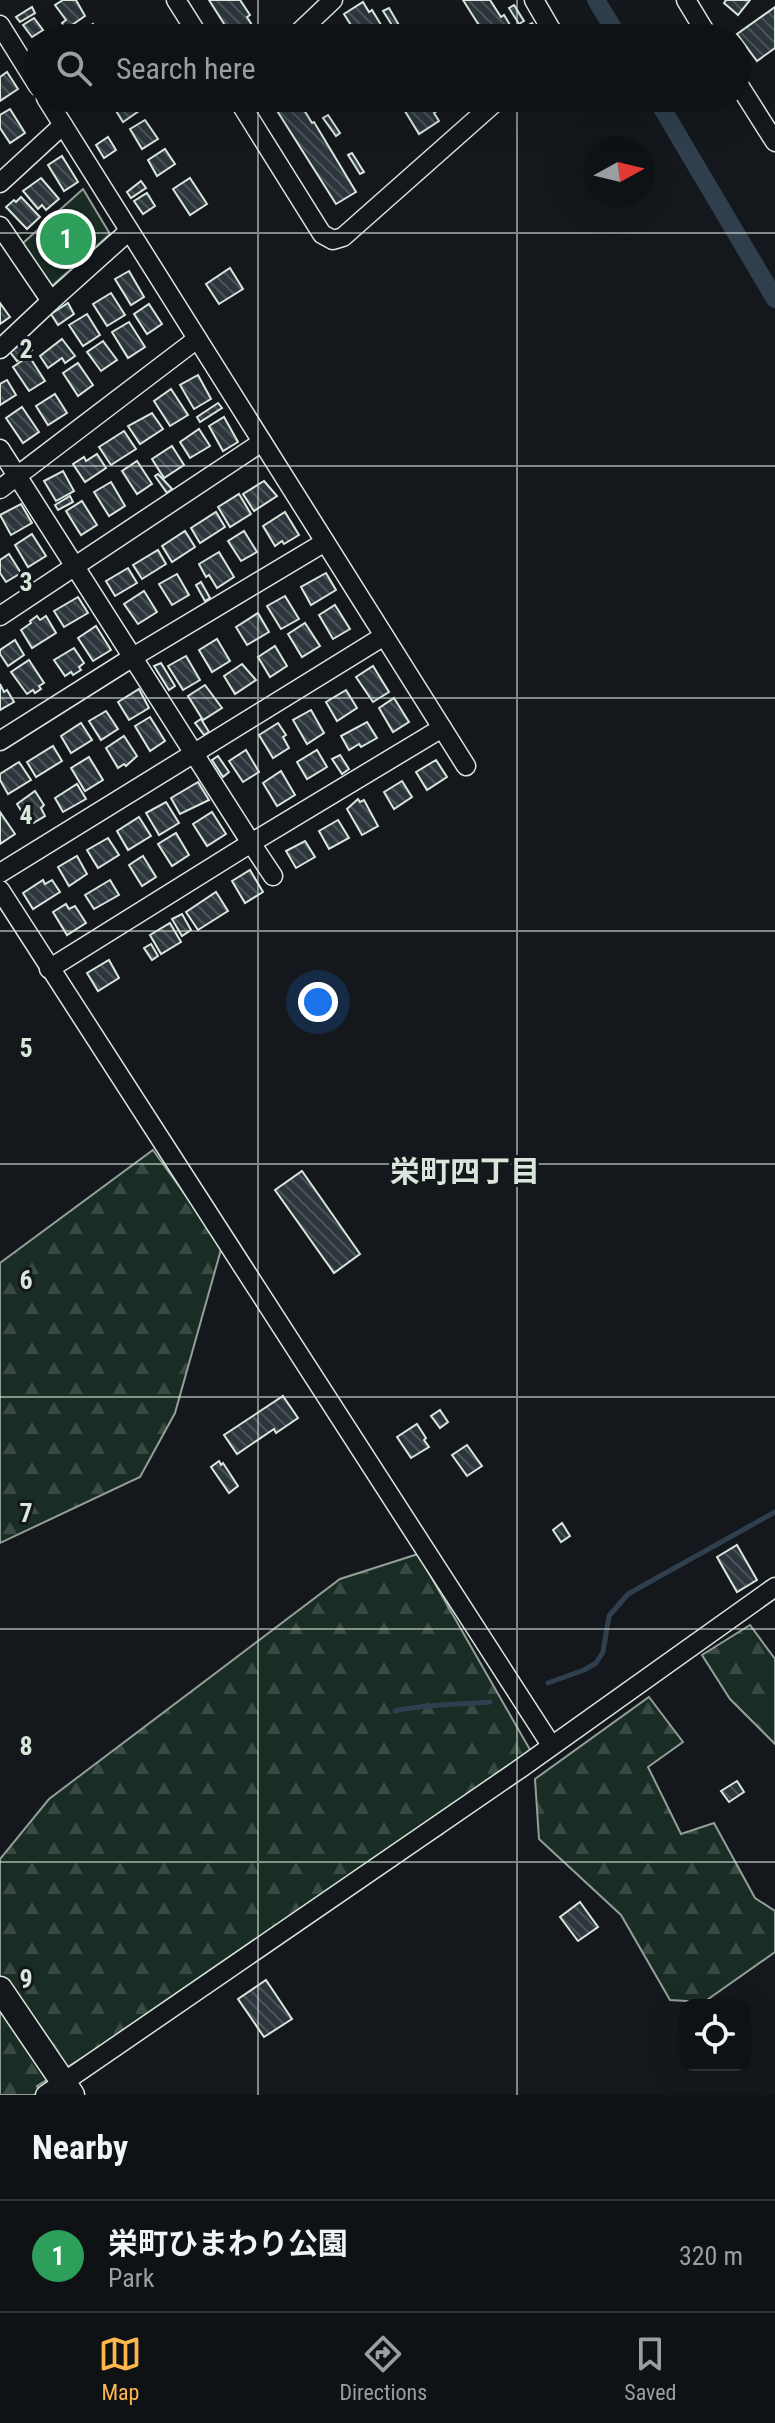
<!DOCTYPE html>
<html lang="en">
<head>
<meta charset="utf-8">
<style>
	body { margin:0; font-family:"Roboto Condensed","Noto Sans JP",sans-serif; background:#1d2022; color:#f1f3f6 }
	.controls { position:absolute; right:24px; bottom:24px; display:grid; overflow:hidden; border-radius:16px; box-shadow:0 8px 32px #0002 }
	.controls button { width:72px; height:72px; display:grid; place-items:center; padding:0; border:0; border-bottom:2px solid #2f3234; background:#0f1215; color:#f1f3f6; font:40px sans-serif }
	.compass { position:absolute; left:583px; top:136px; width:72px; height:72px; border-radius:50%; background:#0f1215; box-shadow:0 8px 32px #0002; rotate:82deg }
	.you { position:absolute; left:318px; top:1002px; width:28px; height:28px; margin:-20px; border:6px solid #fff; border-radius:50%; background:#1a73e8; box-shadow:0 0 0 12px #1a73e833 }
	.badge { display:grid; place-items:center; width:52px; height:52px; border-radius:50%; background:#ffb74d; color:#fff; font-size:26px; font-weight:700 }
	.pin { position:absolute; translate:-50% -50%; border:4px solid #fff; box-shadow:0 2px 8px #0006 }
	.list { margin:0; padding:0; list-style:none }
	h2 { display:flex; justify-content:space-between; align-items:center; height:104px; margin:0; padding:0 32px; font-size:34px }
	h2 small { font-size:26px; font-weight:400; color:#9b9ea0 }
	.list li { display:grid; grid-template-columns:52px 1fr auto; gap:24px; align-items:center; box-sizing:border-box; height:112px; padding:0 32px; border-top:2px solid #2f3234 }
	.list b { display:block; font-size:30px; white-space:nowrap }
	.list p { margin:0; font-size:26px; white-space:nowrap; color:#9b9ea0 }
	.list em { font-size:26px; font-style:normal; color:#9b9ea0 }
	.icon { flex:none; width:44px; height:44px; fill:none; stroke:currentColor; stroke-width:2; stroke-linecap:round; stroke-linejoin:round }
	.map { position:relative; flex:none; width:775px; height:2095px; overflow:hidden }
	.search { position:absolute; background:#0f1215; box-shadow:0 8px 32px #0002; left:24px; right:24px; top:24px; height:88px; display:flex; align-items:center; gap:20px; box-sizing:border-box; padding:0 28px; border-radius:44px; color:#9b9ea0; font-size:30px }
	.sheet { height:216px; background:#0f1215 }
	nav { display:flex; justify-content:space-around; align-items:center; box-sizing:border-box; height:112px; border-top:2px solid #2f3234; background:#0f1215; font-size:22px; color:#9b9ea0 }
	nav a { display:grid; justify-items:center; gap:4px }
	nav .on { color:#ffb74d }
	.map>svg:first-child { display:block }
	.forest { fill:url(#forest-firs); stroke:#939e99; stroke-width:2 }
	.park { fill:#1a2d24; stroke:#939e99; stroke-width:2 }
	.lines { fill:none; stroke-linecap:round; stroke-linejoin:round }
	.stream { stroke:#2f3f4d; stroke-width:5 }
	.canal { stroke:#2f3f4d; stroke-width:18 }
	.building { fill:url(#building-back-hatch); stroke:#d8e6dc; stroke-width:2 }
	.minor-casing { stroke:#d8e6dc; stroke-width:21 }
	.major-casing { stroke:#d8e6dc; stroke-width:27 }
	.minor { stroke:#14181c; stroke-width:18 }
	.major { stroke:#14181c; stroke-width:24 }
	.grid { fill:none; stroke:#d8e6dc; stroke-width:2; stroke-opacity:0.55 }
	.labels { text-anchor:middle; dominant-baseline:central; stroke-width:6; stroke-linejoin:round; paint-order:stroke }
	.neighbourhood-label { font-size:30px; font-weight:bold; fill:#d8e6dc; stroke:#14181c }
	.grid-label { font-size:26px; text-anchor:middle; font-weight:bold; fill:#d8e6dc; stroke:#14181c; stroke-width:6; stroke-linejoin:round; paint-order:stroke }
</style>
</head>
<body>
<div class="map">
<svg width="775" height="2095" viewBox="0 0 775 2095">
	<defs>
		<pattern id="forest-firs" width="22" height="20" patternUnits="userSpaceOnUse" patternTransform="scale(2)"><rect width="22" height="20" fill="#1a2d24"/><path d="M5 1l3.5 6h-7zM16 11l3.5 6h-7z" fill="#3b4b43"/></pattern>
		<pattern id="building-back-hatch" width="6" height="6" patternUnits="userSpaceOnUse" patternTransform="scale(2)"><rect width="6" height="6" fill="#2c363c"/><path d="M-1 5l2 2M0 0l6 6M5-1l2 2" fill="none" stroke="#4a5358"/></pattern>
	</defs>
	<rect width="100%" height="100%" fill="#14181c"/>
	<g class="forest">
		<path d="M153 1150 222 1246 175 1413 140 1477 0 1543V1263Z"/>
		<path d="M418 1554 533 1755 442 1834 37 2086 42 2095H0V1859L49 1799 340 1579Z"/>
		<path d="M750 1625 775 1659V1744L730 1699 702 1655Z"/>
		<path d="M649 1697 683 1742 648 1767 681 1834 714 1823 755 1898 775 1911V1952L704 2002 670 2000 621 1915 539 1839 535 1779Z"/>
	</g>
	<path class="park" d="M83 189 110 234 52 286 22 244Z"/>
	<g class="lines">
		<g class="stream">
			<path d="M548 1683 584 1670 596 1663 603 1652 609 1616 628 1594 775 1512"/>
			<path d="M395 1711C426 1704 458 1705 490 1702"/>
		</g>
		<g class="canal">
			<path d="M596 0 619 38"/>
			<path d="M656 98 775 299"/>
		</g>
	</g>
	<g class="building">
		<path d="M63 0H76L85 16 66 29 62 23 66 20 55 5Z"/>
		<path d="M209 0H240L250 15 247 17 255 30 242 38H233Z"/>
		<path d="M463 0H490L501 17 504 15 518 38H487Z"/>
		<path d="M726 0H750L738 15 724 3Z"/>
		<path d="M363 2 369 12 372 10 386 33 384 34 386 38H359L344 14Z"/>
		<path d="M514 5 524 21 519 24 509 8Z"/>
		<path d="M32 7 35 13 20 22 16 17Z"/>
		<path d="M775 7V48L757 61 737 34Z"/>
		<path d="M389 8 400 27 395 30 383 11Z"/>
		<path d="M34 18 43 30 32 37 23 25Z"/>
		<path d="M532 23 540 37 537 38H529L523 28Z"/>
		<path d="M93 24 101 38H78L76 34Z"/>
		<path d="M7 72 18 89 0 101V77Z"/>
		<path d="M115 98H131L139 111 123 122 110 101Z"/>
		<path d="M269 98H299L303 104 301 105 312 123 314 122 356 192 336 204Z"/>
		<path d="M397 98H429L437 111 434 113 439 121 419 134Z"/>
		<path d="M10 109 25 133 10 143 0 128V115Z"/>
		<path d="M328 115 340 133 336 136 323 118Z"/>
		<path d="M145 120 158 139 142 149 130 129Z"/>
		<path d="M108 137 116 150 104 158 96 145Z"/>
		<path d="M165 149 175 164 157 176 148 160Z"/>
		<path d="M352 153 364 172 360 174 348 155Z"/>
		<path d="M62 156 78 182 64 191 48 165Z"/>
		<path d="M41 178 59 199 46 210 42 205 38 209 23 191Z"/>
		<path d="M190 178 207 204 190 215 173 189Z"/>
		<path d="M141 181 146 188 131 198 127 192Z"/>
		<path d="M147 193 155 206 143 214 134 201Z"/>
		<path d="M21 197 40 217 27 229 6 207 14 200 16 202Z"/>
		<path d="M230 268 243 289 219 304 206 284Z"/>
		<path d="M129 271 144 297 131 305 115 279Z"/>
		<path d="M111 293 125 315 107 326 93 304Z"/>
		<path d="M0 303 10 317 0 324Z"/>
		<path d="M68 303 74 314 58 325 51 314Z"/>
		<path d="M149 304 162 324 147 334 134 314Z"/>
		<path d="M87 314 100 335 83 346 69 325Z"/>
		<path d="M129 322 145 347 128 358 112 332Z"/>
		<path d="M62 339 75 356 65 363 62 358 48 368 40 356Z"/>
		<path d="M25 341 32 350 17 361 10 352Z"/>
		<path d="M103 341 117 360 101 371 87 352Z"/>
		<path d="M29 356 45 381 29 391 13 367Z"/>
		<path d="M78 363 93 385 78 396 63 373Z"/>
		<path d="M198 375 211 399 194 409 180 385Z"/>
		<path d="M7 380 16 395 0 405V384Z"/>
		<path d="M171 389 188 415 170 426 154 401Z"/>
		<path d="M55 394 67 413 48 425 36 406Z"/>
		<path d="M218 403 222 408 200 422 197 417Z"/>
		<path d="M22 407 39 432 23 443 6 418Z"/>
		<path d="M152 413 163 429 140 444 128 426Z"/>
		<path d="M224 417 238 442 223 451 209 426Z"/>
		<path d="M199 429 210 446 190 458 180 442Z"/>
		<path d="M124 431 136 449 111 465 99 447Z"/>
		<path d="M172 446 184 465 164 478 152 459Z"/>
		<path d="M97 454 106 468 85 482 73 464 84 457 86 461Z"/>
		<path d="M137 461 152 484 137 494 122 471Z"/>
		<path d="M63 471 74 491 56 501 44 481Z"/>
		<path d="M158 474 172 489 167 493 155 476Z"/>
		<path d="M264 481 277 496 254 511 243 494Z"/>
		<path d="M111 482 125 506 109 516 94 492Z"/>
		<path d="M239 494 251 514 230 527 218 507Z"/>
		<path d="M70 496 73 502 58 510 55 505Z"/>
		<path d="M82 501 97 525 81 535 66 511Z"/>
		<path d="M21 504 32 523 11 535 0 515Z"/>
		<path d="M216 512 225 527 200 543 191 528Z"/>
		<path d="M285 512 299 535 284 544 282 541 275 546 263 526Z"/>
		<path d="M185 531 195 547 172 562 162 546Z"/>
		<path d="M244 531 257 552 241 561 228 541Z"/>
		<path d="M32 534 46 556 28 567 15 545Z"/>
		<path d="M158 550 166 564 142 579 133 565Z"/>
		<path d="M219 552 234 577 217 588 209 575 206 577 199 564Z"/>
		<path d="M9 554 21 573 6 582 0 573V560Z"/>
		<path d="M128 568 137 583 115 596 106 581Z"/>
		<path d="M326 573 336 590 311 605 301 587Z"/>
		<path d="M177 574 189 595 172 605 159 584Z"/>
		<path d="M201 582 210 598 205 601 196 585Z"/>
		<path d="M144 591 157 612 138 624 124 604Z"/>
		<path d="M285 596 299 619 281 629 267 606Z"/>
		<path d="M78 597 88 613 64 627 54 611Z"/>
		<path d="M335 605 350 629 333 639 319 615Z"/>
		<path d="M258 613 269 632 247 645 236 627Z"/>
		<path d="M37 616 40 620 46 616 56 633 32 648 21 630 31 623 30 621Z"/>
		<path d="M305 623 320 646 302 657 288 634Z"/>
		<path d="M96 626 111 650 93 661 78 638Z"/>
		<path d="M217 639 230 661 212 672 199 650Z"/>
		<path d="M15 640 24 655 8 666 0 654V650Z"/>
		<path d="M275 646 287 666 270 677 258 657Z"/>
		<path d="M74 648 84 663 79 667 81 670 73 675 71 672 65 676 54 660Z"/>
		<path d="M186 656 200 680 183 690 168 666Z"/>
		<path d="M29 660 44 683 39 686 41 689 35 693 33 690 27 694 11 672Z"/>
		<path d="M161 663 175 686 169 690 154 666Z"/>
		<path d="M242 664 256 680 235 694 224 676Z"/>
		<path d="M373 666 389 692 373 702 356 677Z"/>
		<path d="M0 684 4 692 7 690 14 702 0 710Z"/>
		<path d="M205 685 222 708 203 720 188 696Z"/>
		<path d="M139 689 149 708 129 720 118 702Z"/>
		<path d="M346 690 357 708 337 721 326 702Z"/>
		<path d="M394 698 409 722 393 732 379 708Z"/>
		<path d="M311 710 324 733 307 744 293 720Z"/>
		<path d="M106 711 118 729 101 740 89 721Z"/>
		<path d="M150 717 165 741 150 751 135 726Z"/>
		<path d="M201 719 209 732 204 735 195 723Z"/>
		<path d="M367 722 377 738 361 747 359 744 349 750 341 736Z"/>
		<path d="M81 723 92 740 71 753 61 736Z"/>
		<path d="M278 723 286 735 283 737 289 748 273 758 259 735Z"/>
		<path d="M124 736 137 756 126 766 124 764 118 768 106 748Z"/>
		<path d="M53 746 62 761 36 777 27 762Z"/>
		<path d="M246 750 259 772 243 782 229 761Z"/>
		<path d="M317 750 327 767 307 779 297 762Z"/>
		<path d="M340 755 349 769 342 774 332 759Z"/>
		<path d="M218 756 229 772 223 777 212 760Z"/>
		<path d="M89 757 103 780 85 791 71 768Z"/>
		<path d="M436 760 447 777 427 790 416 772Z"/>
		<path d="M19 762 31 780 8 794 0 780V774Z"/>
		<path d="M281 771 295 795 277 806 263 783Z"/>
		<path d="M402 781 412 797 394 809 384 792Z"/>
		<path d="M198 782 209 800 180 814 171 798Z"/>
		<path d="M77 784 86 799 63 812 55 798Z"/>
		<path d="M35 791 44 805 41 808 45 816 30 825 17 804Z"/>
		<path d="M358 799 360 802 364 800 378 826 362 835 347 809Z"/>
		<path d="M166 802 179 823 159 835 146 813Z"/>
		<path d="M0 812 15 834 0 844Z"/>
		<path d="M212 812 226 834 207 846 193 824Z"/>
		<path d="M139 817 151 836 128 850 117 831Z"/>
		<path d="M338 820 349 838 329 849 319 831Z"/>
		<path d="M176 833 189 855 172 866 158 844Z"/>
		<path d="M108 838 119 855 98 868 87 850Z"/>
		<path d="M305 841 315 857 296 868 286 851Z"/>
		<path d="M77 856 87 874 69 886 58 867Z"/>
		<path d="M143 856 156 877 142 886 129 865Z"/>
		<path d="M250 870 263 892 245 903 232 881Z"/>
		<path d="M43 880 45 884 52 880 60 892 33 909 23 893Z"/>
		<path d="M110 880 119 895 94 909 85 895Z"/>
		<path d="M216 892 228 911 198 930 186 912Z"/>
		<path d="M66 904 69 909 75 906 86 923 67 935 53 912Z"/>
		<path d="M182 914 191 930 182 936 172 919Z"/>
		<path d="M170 923 181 942 161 954 150 935Z"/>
		<path d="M151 944 158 956 152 960 144 948Z"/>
		<path d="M109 960 119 978 98 991 87 973Z"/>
		<path d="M302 1171 360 1254 334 1273 275 1190Z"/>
		<path d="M283 1396 298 1418 276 1433 274 1429 237 1454 224 1435Z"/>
		<path d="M440 1410 448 1422 440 1428 431 1416Z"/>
		<path d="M417 1424 426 1438 424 1440 429 1447 411 1458 397 1437Z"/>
		<path d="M467 1445 482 1466 467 1476 452 1455Z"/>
		<path d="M219 1461 221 1465 223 1463 238 1486 229 1493 211 1467Z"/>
		<path d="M562 1523 570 1536 561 1542 553 1530Z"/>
		<path d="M737 1545 757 1580 737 1592 717 1557Z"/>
		<path d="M737 1781 744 1792 729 1802 721 1791Z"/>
		<path d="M580 1902 598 1927 578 1941 560 1917Z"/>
		<path d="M266 1980 292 2019 264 2037 238 1999Z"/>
	</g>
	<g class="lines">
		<defs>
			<g id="minor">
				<path d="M176 0 200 38"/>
				<path d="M534 0 556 38"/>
				<path d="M686 0 709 38"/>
				<path d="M0 25 38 86"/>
				<path d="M293 38 333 0"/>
				<path d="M737 82 775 142"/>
				<path d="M46 98 466 766"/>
				<path d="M237 98 322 234 333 240 343 237 500 98"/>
				<path d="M0 183 63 125"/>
				<path d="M0 226 51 301 129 231"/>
				<path d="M0 349 51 301"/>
				<path d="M0 449 251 843 442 728"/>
				<path d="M0 489 197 339"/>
				<path d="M0 616 262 442"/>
				<path d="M0 741 133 657 325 542"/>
				<path d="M0 873 384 636"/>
				<path d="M0 890 551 1745"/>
				<path d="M49 969 251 843 273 876"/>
				<path d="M45 2095 521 1768 775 1587"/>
			</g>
			<path id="major" d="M0 1989 72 2095"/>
		</defs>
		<use href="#minor" class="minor-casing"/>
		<use href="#major" class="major-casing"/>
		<use href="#minor" class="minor"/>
		<use href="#major" class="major"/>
	</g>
	<path class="grid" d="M258 0V38M517 0V38M258 98V2095M517 98V2095M0 233H775M0 466H775M0 698H775M0 931H775M0 1164H775M0 1397H775M0 1629H775M0 1862H775"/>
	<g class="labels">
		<g class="neighbourhood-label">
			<text x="465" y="1171">栄町四丁目</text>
		</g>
	</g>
	<g class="grid-label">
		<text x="26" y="358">2</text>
		<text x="26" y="591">3</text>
		<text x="26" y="824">4</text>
		<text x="26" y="1057">5</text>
		<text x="26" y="1289">6</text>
		<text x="26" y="1522">7</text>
		<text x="26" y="1755">8</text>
		<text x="26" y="1988">9</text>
	</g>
</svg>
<div class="controls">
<button><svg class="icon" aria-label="locate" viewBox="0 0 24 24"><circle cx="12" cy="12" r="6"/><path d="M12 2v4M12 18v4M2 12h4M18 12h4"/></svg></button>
</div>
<svg class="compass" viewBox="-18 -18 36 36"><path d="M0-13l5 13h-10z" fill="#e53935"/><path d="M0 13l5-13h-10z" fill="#9b9ea0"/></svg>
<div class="you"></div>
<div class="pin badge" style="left:66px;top:239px;background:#2e9e5b">1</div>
<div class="search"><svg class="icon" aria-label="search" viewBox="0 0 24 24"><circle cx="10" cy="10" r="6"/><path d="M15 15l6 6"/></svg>Search here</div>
</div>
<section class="sheet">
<h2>Nearby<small></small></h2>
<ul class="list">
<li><span class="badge" style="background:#2e9e5b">1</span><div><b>栄町ひまわり公園</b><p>Park</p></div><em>320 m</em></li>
</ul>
</section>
<nav>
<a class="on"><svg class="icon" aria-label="map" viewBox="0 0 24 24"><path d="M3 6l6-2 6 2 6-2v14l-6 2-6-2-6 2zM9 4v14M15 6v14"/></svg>Map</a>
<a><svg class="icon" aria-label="directions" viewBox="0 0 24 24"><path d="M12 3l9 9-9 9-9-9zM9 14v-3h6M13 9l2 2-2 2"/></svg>Directions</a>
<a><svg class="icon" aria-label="saved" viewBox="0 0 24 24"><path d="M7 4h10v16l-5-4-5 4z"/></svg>Saved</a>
</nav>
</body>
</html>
